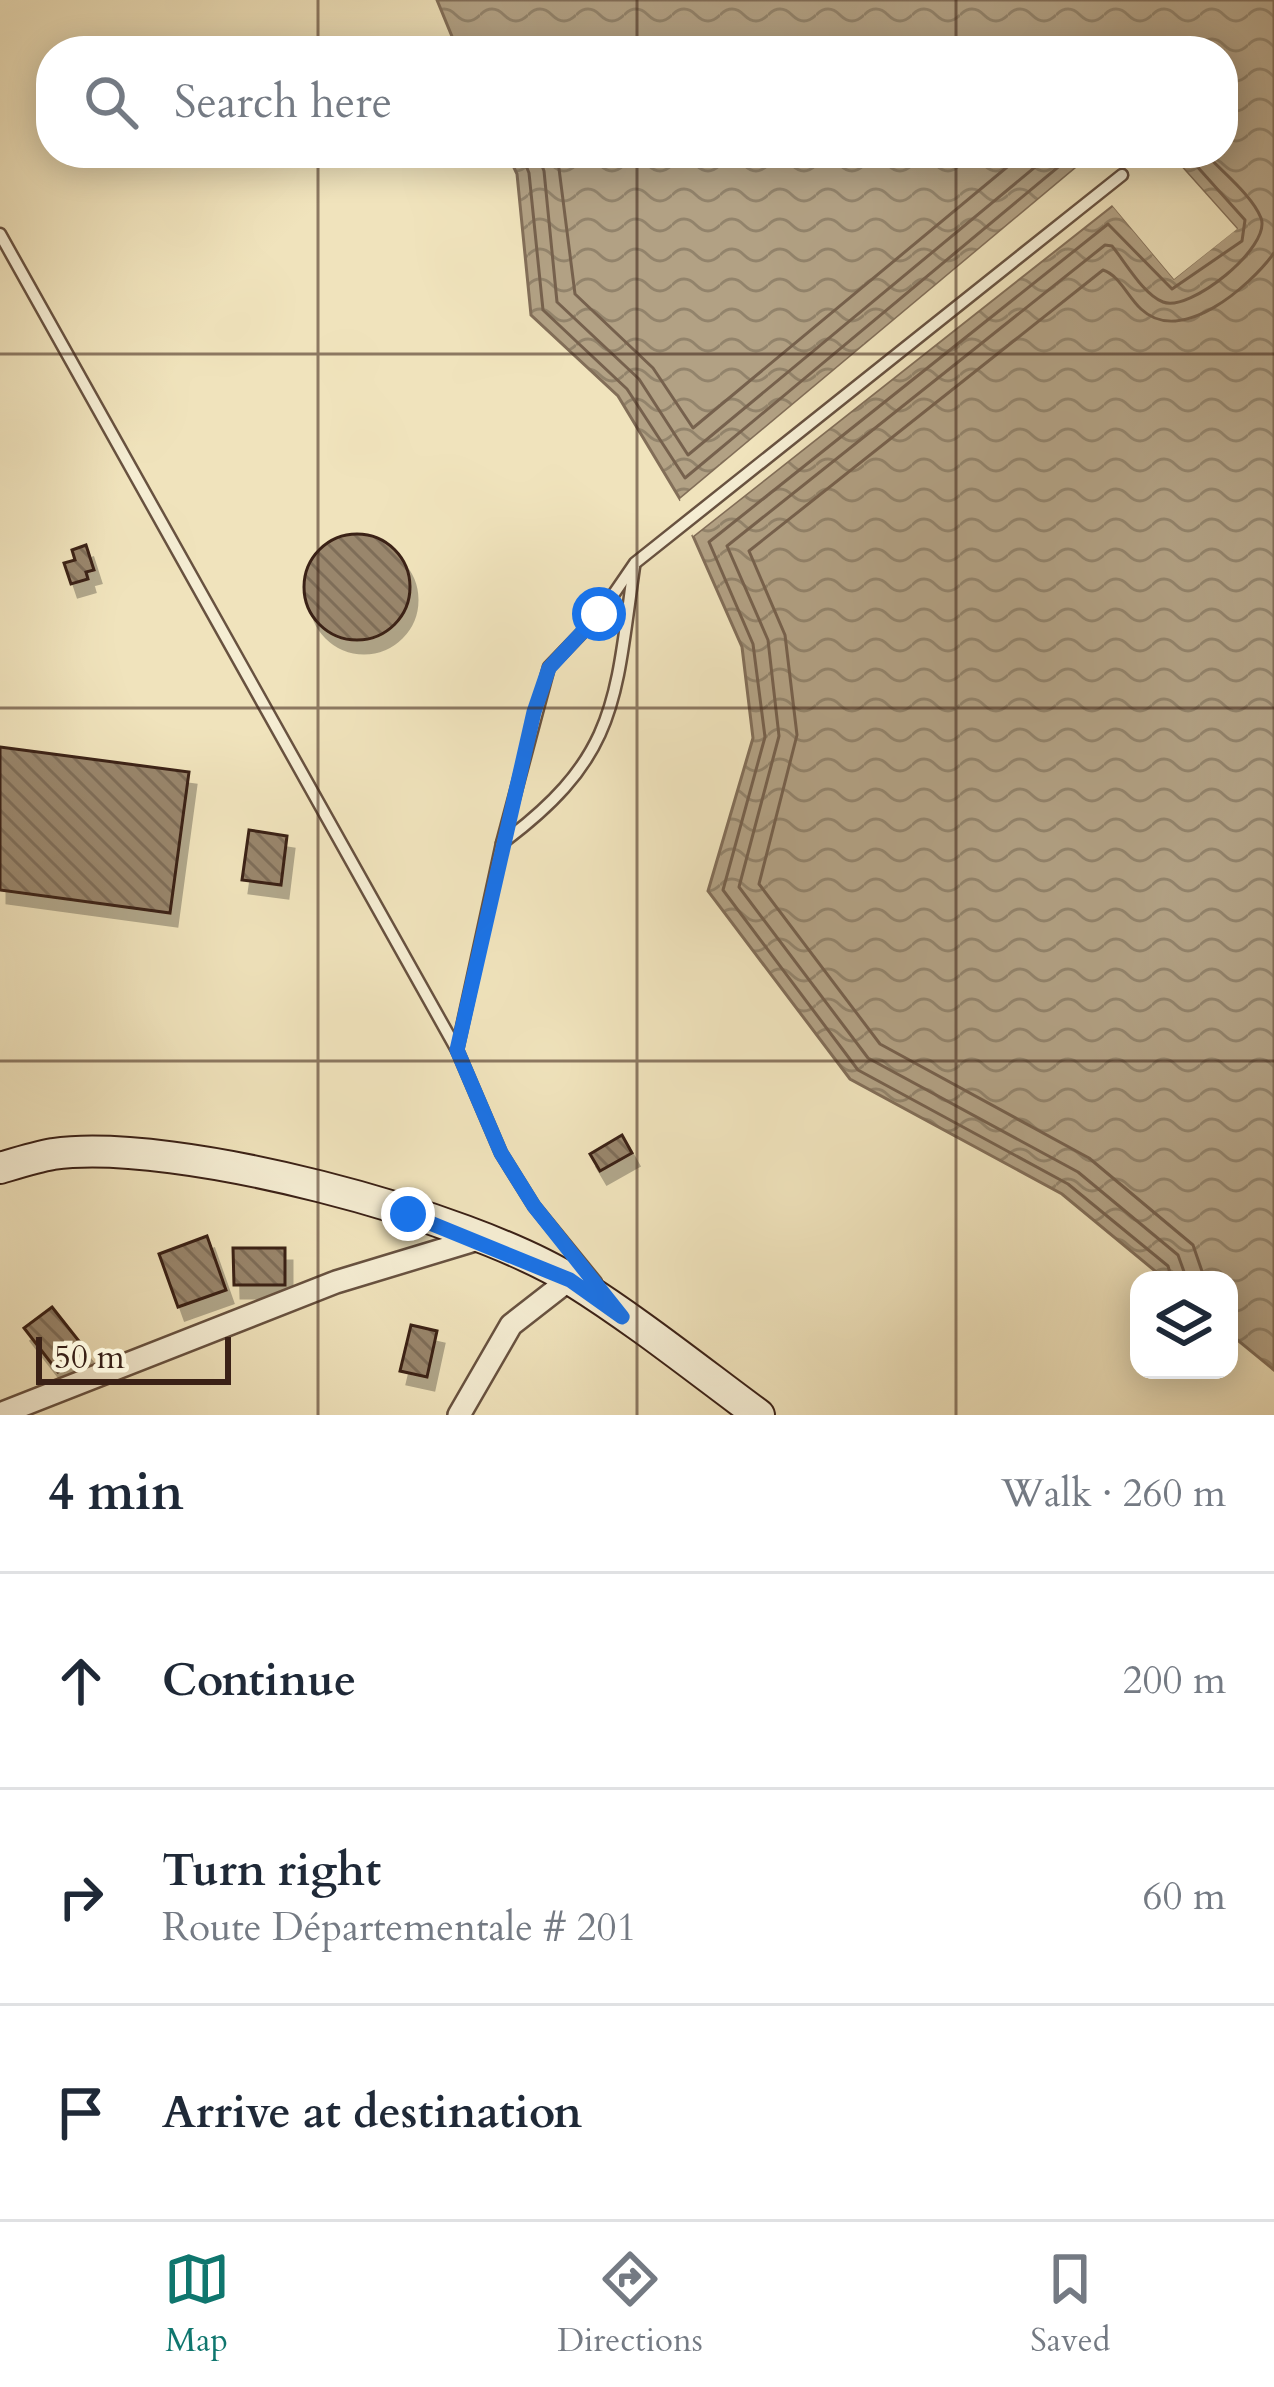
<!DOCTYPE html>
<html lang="en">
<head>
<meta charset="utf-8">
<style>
	body { margin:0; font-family:Cardo,serif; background:#f2f2f3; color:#1f2937 }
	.controls { position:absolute; right:36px; bottom:36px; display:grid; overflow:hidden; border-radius:24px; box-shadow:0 6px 30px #0003 }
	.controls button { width:108px; height:108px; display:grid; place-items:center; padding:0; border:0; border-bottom:3px solid #e0e1e3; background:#fff; color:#1f2937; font:60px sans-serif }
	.scale { position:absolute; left:36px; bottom:30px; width:195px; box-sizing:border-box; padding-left:12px; border:6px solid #3b2116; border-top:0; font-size:33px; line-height:42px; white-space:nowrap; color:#3b2116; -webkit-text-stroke:9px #f5edd3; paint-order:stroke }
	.stop { position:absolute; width:36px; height:36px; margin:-27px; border:9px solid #1a73e8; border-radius:50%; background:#fff }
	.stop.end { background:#1a73e8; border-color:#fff; box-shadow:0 3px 12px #0008 }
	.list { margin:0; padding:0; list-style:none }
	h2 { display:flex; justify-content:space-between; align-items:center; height:156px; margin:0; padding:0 48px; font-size:51px }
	h2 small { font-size:39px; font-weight:400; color:#747a83 }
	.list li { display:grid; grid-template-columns:78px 1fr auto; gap:36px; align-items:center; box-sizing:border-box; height:216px; padding:0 48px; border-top:3px solid #e0e1e3 }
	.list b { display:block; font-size:45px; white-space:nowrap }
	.list p { margin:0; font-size:39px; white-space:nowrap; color:#747a83 }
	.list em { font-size:39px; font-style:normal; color:#747a83 }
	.icon { flex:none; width:66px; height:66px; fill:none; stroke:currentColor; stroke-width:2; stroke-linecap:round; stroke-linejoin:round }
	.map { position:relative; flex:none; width:1274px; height:1415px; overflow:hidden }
	.search { position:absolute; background:#fff; box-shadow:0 6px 30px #0003; left:36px; right:36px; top:36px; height:132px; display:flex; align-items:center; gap:30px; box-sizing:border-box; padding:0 42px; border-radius:48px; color:#747a83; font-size:45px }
	.sheet { height:804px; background:#fff }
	nav { display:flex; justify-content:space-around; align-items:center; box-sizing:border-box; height:168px; border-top:3px solid #e0e1e3; background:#fff; font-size:33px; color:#747a83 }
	nav a { display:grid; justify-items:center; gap:6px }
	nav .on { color:#0f766e }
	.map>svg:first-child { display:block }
	.water { fill:url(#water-waves); stroke:#826e58; stroke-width:3 }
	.pier { fill:#f0e3bc }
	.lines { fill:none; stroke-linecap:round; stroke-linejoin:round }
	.shore { stroke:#76614d; stroke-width:3 }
	.building { fill:url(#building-back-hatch); stroke:#3b2116; stroke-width:3; filter:url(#shadow) }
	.lane-casing { stroke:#685240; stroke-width:15 }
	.street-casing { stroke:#685240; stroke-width:26 }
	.secondary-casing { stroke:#3b2116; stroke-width:34 }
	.lane { stroke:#f5edd3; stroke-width:10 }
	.street { stroke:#f5edd3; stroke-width:21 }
	.secondary { stroke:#f5edd3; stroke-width:30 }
	.route { stroke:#1a73e8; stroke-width:15 }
	.grid { fill:none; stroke:#3b2116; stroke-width:3; stroke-opacity:0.55 }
</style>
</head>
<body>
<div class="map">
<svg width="1274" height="1415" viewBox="0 0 1274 1415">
	<defs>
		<pattern id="water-waves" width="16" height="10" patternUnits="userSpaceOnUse" patternTransform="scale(3)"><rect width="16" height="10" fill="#b2a184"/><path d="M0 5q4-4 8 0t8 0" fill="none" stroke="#92836b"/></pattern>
		<pattern id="building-back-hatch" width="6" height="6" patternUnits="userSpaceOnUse" patternTransform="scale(3)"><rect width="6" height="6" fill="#99866c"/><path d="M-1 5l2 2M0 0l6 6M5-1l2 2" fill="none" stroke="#7e6d58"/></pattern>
		<filter id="shadow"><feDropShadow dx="7" dy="13" stdDeviation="0" flood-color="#0004"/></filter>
	</defs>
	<rect width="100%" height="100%" fill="#f0e3bc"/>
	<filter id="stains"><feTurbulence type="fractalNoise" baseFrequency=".00167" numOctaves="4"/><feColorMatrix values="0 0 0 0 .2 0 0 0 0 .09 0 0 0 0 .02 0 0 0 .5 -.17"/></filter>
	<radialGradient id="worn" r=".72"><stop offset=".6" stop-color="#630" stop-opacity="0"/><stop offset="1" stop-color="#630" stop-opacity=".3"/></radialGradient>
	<g class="water">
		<path d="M437 0H1274V1370L1229 1333V1280H1166L1062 1194 850 1079 708 891 753 738 742 647 693 536 1113 205 1174 278 1236 228 1169 153H1223V51H458Z"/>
		<path d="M507 153H1094L680 499 618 396 531 315 517 174Z"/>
	</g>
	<g class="pier">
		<path d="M1094 153H1100L1097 158 682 505 680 499Z"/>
		<path d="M1163 153H1169L1237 229 1174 279 1112 205 693 536 691 530 1110 199 1117 200 1175 270 1228 228Z"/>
	</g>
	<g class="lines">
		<g class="shore">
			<path d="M521 153 529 173 543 310 627 389 685 478 1075 153"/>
			<path d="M537 153 544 171 557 302 639 379 688 455 1052 153"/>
			<path d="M557 153 575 294 653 368 693 428 1024 153"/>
			<path d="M1172 1280 1168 1266 1068 1184 858 1070 723 890 765 737 753 644 709 542 1108 224 1172 289 1242 241 1245 220 1185 153"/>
			<path d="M1187 1280 1178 1255 1078 1172 868 1058 739 887 779 736 768 640 727 546 1105 245 1112 246C1126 263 1143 294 1163 302 1189 313 1272 247 1261 218 1252 195 1222 172 1205 153"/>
			<path d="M1205 1280 1193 1245 1089 1158 880 1044 759 884 797 735 785 635 749 551 1103 270C1119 275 1128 297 1141 309 1181 347 1250 286 1274 253"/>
		</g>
	</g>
	<g class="building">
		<circle cx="357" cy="587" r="53"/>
		<path d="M86 545 94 570 86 572 88 579 71 584 64 563 75 560 72 550Z"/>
		<path d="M0 747 189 772 170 913 0 890Z"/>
		<path d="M249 830 287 836 281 885 242 880Z"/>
		<path d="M622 1135 632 1153 600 1171 590 1154Z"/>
		<path d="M207 1236 226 1290 178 1307 159 1254Z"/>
		<path d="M233 1248H285V1285H234Z"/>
		<path d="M52 1307 86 1350 58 1372 24 1328Z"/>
		<path d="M411 1325 437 1331 427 1377 400 1371Z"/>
	</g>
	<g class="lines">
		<defs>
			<g id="lane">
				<path d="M0 234 457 1050 501 1153 534 1206 596 1282"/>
				<path d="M502 843C618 757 615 701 634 567"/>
				<path d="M457 1050 502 843 549 667 600 614 635 563 1122 175"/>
			</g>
			<g id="street">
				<path d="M0 1414 336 1282 478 1239"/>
				<path d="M459 1415 511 1325 570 1279"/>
			</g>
			<path id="secondary" d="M0 1168C17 1163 36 1157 53 1154 176 1137 468 1215 573 1281 637 1321 698 1370 759 1415"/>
		</defs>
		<use href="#lane" class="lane-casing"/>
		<use href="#street" class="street-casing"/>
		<use href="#secondary" class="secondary-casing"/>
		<use href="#lane" class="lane"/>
		<use href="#street" class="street"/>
		<use href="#secondary" class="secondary"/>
	</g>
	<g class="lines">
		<path class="route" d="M408 1214 570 1280 622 1317 534 1206 501 1153 457 1050 534 712 549 668 599 614"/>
	</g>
	<path class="grid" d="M318 0V51M637 0V51M956 0V51M318 153V1415M637 153V1415M956 153V1415M0 354H1274M0 708H1274M0 1061H1274"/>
	<rect width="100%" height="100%" filter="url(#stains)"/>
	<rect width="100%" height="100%" fill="url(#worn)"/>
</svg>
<div class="controls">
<button><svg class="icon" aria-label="layers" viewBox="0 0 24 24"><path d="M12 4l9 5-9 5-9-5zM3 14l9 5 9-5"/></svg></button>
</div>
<div class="scale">50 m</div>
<div class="stop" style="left:599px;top:614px"></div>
<div class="stop end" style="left:408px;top:1214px"></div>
<div class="search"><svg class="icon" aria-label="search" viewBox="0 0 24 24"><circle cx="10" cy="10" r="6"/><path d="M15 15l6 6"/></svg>Search here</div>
</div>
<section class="sheet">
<h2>4 min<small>Walk · 260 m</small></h2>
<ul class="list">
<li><svg class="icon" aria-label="ahead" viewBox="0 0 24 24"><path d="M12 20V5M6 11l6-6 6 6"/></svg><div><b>Continue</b></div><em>200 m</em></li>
<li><svg class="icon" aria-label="right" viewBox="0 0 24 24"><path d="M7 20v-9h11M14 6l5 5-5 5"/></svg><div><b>Turn right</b><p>Route Départementale # 201</p></div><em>60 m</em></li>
<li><svg class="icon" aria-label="arrive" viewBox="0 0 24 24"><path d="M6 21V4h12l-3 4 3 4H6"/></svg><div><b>Arrive at destination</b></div></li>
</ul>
</section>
<nav>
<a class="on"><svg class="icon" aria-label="map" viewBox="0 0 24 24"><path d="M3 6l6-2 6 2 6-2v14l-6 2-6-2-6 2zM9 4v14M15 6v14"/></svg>Map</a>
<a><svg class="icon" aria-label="directions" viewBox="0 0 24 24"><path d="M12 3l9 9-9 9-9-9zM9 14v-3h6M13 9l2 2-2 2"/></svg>Directions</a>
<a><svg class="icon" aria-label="saved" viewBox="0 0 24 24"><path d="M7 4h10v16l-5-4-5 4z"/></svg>Saved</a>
</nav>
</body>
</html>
